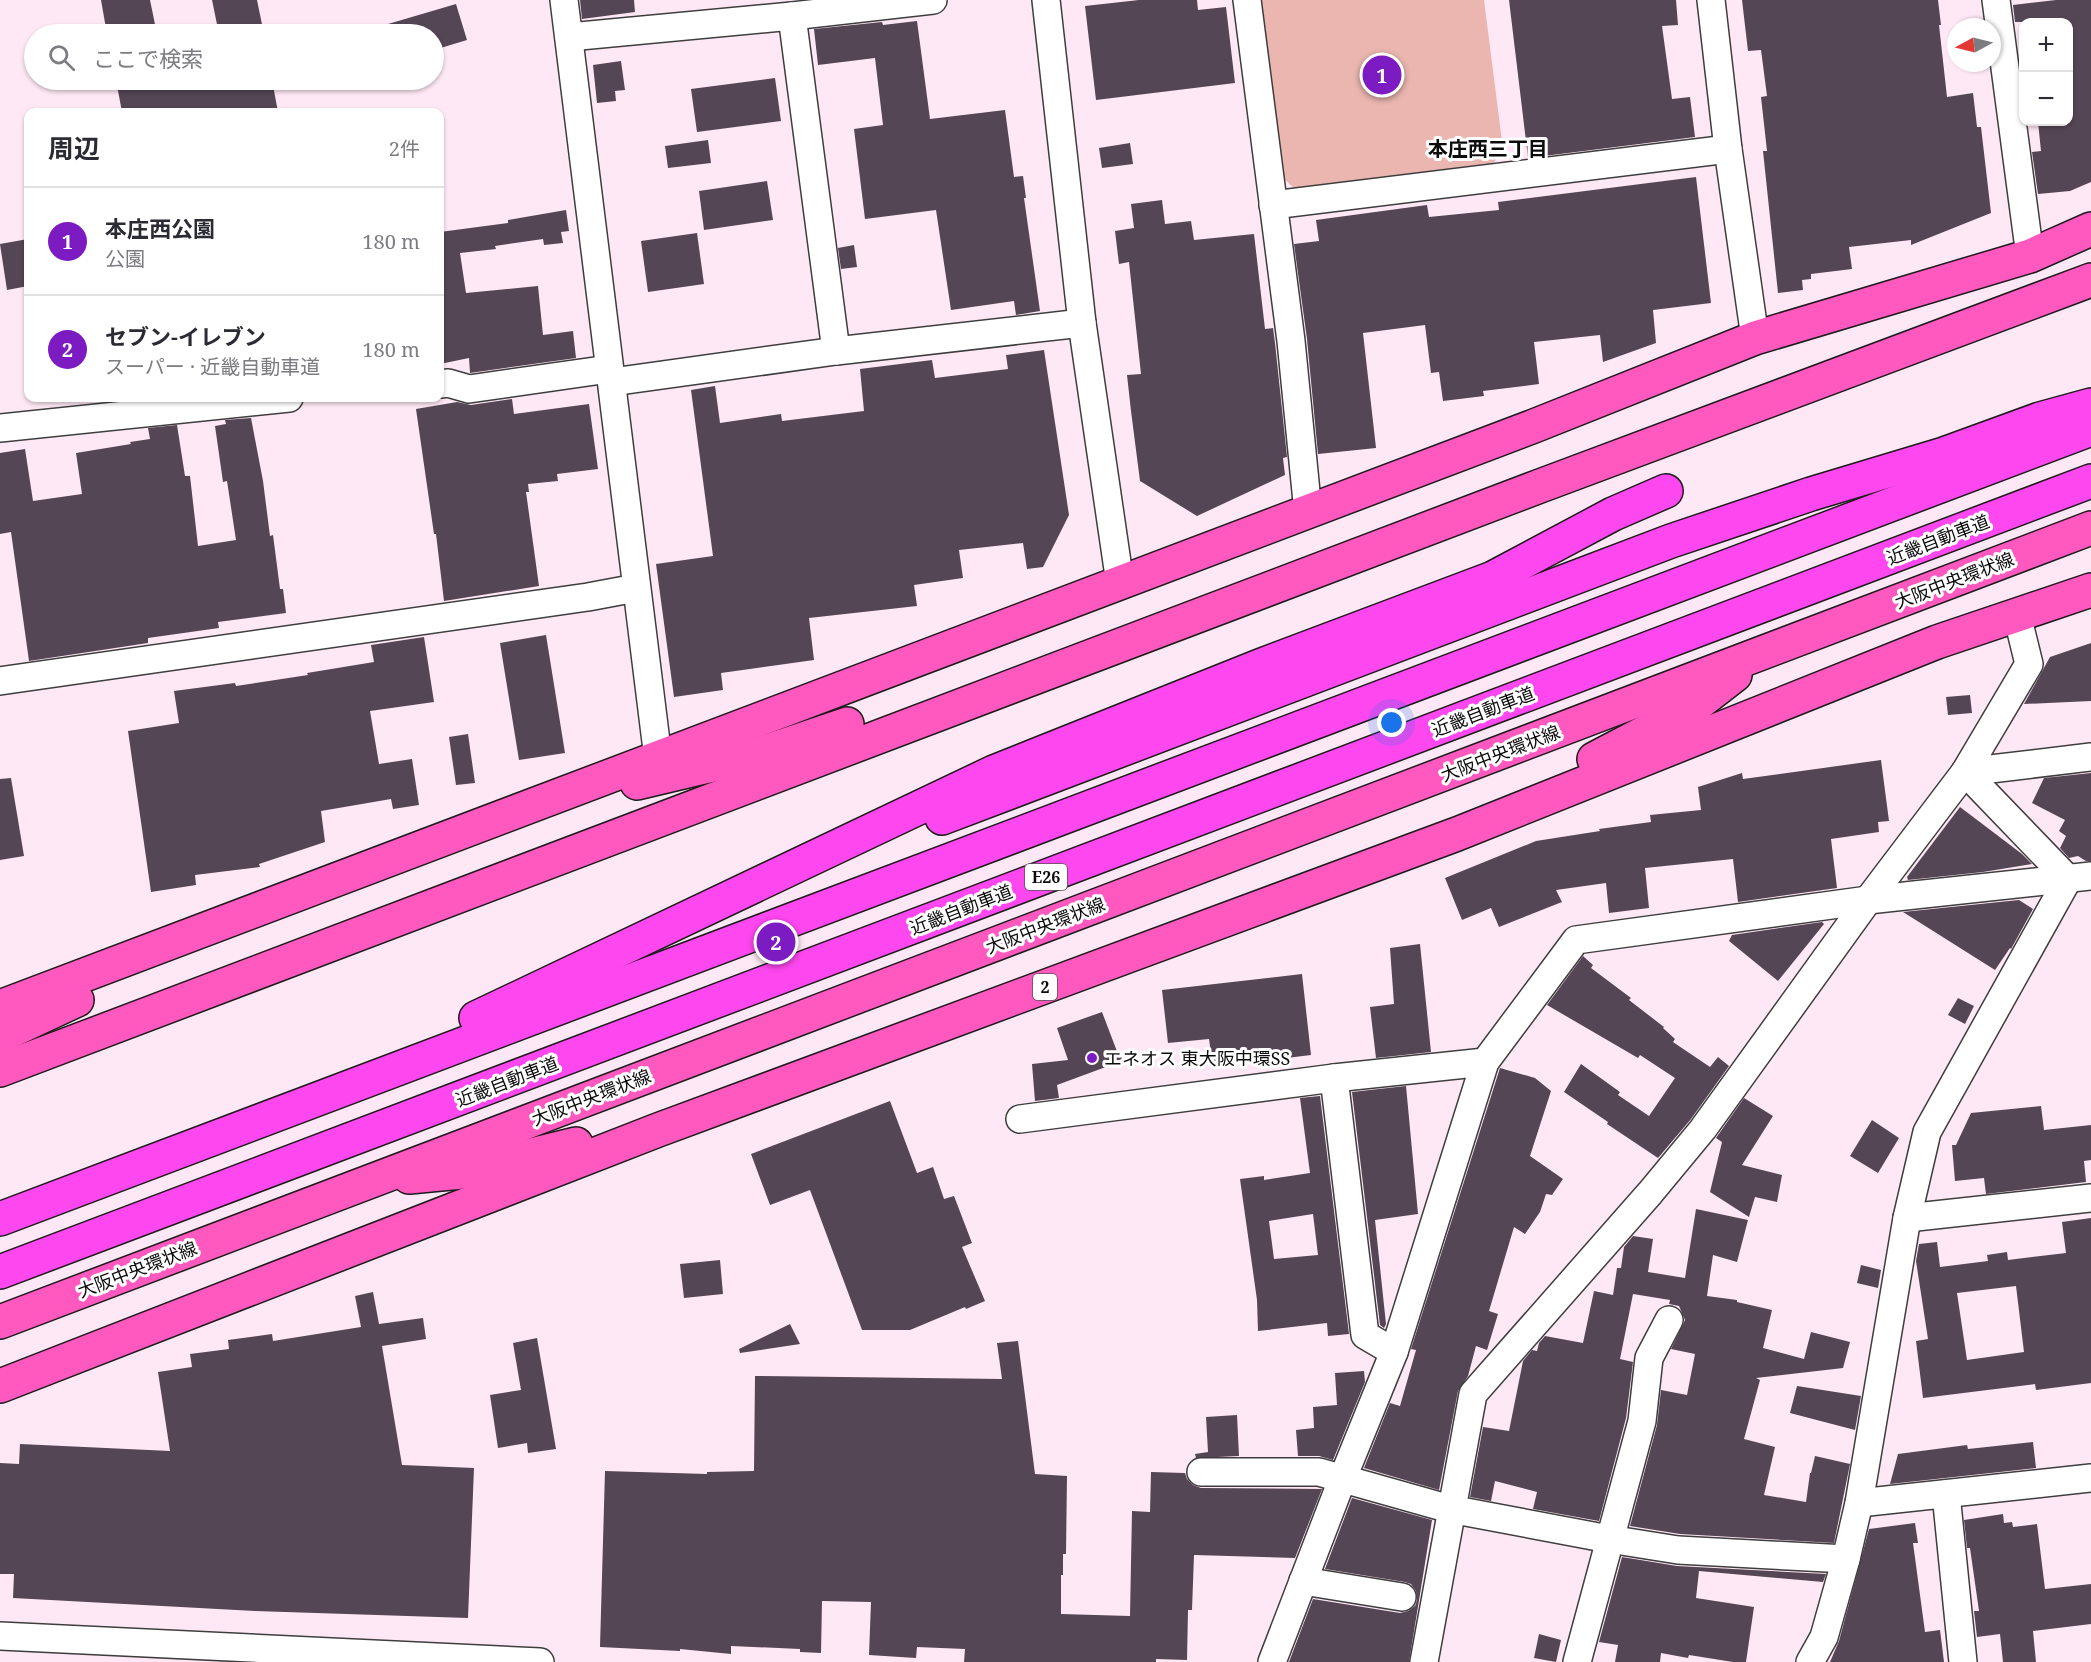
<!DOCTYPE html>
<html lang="ja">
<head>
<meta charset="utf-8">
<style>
	body { margin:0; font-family:"Noto Serif","Noto Sans JP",serif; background:#f7f7f7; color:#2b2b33 }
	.controls { position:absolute; right:18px; top:18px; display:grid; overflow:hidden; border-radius:12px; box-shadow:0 2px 4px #0004 }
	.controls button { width:54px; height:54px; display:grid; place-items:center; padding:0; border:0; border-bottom:2px solid #e1e1e2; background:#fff; color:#2b2b33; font:30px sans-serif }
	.compass { position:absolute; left:1947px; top:18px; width:54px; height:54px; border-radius:50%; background:#fff; box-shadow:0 2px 4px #0004; rotate:263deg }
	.you { position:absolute; left:1392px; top:723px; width:21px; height:21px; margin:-15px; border:4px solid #fff; border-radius:50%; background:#1a73e8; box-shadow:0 0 0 9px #1a73e833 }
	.badge { display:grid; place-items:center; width:39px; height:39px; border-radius:50%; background:#7c1bc2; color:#fff; font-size:20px; font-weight:700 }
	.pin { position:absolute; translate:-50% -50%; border:3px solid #fff; box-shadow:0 2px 6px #0006 }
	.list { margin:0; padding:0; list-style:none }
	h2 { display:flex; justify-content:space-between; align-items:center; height:78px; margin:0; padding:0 24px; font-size:26px }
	h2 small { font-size:20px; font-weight:400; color:#7c7c81 }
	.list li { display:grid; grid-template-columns:39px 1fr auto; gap:18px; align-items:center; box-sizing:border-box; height:108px; padding:0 24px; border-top:2px solid #e1e1e2 }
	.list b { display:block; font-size:22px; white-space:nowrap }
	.list p { margin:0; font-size:20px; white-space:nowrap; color:#7c7c81 }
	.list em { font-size:20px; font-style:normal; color:#7c7c81 }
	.icon { flex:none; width:33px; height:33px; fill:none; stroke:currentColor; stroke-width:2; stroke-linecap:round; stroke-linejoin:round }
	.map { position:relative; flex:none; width:2091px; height:1662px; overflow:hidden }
	.search { position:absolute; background:#fff; box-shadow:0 2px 4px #0004; left:24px; top:24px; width:420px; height:66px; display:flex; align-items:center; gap:15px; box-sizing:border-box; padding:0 21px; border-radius:33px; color:#7c7c81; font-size:22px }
	.panel { position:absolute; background:#fff; box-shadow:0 2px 4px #0004; left:24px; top:108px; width:420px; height:294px; border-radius:12px }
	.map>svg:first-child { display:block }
	.green { fill:#ebb6b0 }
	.building { fill:#544654; fill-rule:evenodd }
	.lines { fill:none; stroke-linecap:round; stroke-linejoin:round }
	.minor-casing { stroke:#3e3e3e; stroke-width:30 }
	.major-casing { stroke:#1c1c1c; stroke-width:36 }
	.highway-casing { stroke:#1c1c1c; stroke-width:36 }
	.minor { stroke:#fff; stroke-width:27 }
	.major { stroke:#ff58bf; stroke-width:33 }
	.highway { stroke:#fe47ef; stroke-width:33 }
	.poi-dot { fill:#7c1bc2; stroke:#fff; stroke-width:2 }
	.labels { text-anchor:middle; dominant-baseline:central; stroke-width:6; stroke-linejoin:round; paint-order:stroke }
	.shield { fill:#fff; stroke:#545454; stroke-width:1.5 }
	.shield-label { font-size:16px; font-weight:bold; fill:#0b0b0b }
	.street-label { font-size:18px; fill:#0b0b0b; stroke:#fff }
	.poi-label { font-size:18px; fill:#0b0b0b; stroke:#fff; text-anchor:start }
	.neighbourhood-label { font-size:20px; font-weight:bold; fill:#0b0b0b; stroke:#fff }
</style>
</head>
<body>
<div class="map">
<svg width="2091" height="1662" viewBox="0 0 2091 1662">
	<rect width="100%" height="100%" fill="#ffe8f5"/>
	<path class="green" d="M1261 0H1484L1503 149 1491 167 1295 189 1281 176Z"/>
	<g class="building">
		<path d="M101 0H150L157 34H107Z"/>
		<path d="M212 0H257L264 34H219Z"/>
		<path d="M580 0H634L635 12 582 19Z"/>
		<path d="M1139 0H1197L1198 10 1226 7 1235 83 1096 100 1085 6Z"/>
		<path d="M1509 0H1676L1678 25 1662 26 1672 99 1690 97 1695 137 1528 158Z"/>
		<path d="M1742 0H1938L1941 25H1939L1947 97 1973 93 1977 127H1981L1991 213 1911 245V240L1849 247 1852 269 1811 274V279L1802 280 1803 290 1778 293 1763 151H1767L1761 97 1767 96 1761 50 1748 51Z"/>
		<path d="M2056 0H2091V182L2070 191 2038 194 2032 152 2041 151 2038 122H2068V22H2015L2013 5Z"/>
		<path d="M456 4 467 40 434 50V34H372L371 29Z"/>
		<path d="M917 21 930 119 1005 110 1014 177 1023 176 1026 198H1024L1040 311 1016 315 1014 301 951 310 936 210 865 219 854 129 883 125 875 58 818 65 814 29 882 22 883 25Z"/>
		<path d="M621 61 625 90 615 91 616 101 597 103 593 65Z"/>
		<path d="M775 78 781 121 697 132 691 89Z"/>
		<path d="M116 80H272L278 112H122Z"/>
		<path d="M708 140 711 163 668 168 665 146Z"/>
		<path d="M1130 143 1133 164 1102 168 1099 148Z"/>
		<path d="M1696 177 1711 303 1653 310 1656 343 1603 362 1600 335 1534 342 1539 384 1483 391 1484 396 1443 401 1439 372 1431 373 1425 325 1363 333 1376 448 1318 454 1307 339 1294 244 1319 241 1316 220 1427 205 1429 217 1499 210 1498 202Z"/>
		<path d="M767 181 773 220 704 230 699 191Z"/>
		<path d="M1162 200 1165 224 1191 221 1194 240 1254 234 1265 329 1273 328 1275 343 1287 457 1283 458 1285 475 1197 516 1140 481 1131 411 1127 375 1141 374 1129 262 1119 264 1115 231 1134 228 1131 204Z"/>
		<path d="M566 210 569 231 561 232 563 243 544 245 543 239 495 246 496 249 460 253 466 293 538 286 543 335 573 331 576 358 470 373 469 358 440 364V232L508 223V220Z"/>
		<path d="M697 233 704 284 648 292 641 241Z"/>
		<path d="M28 239V286L7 290 0 244Z"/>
		<path d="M854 245 857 267 841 269 838 248Z"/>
		<path d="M1044 350 1069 515 1043 567 1027 569 1023 543 959 550 963 578 914 585 917 606 809 618 814 660 721 673 723 690 674 697 656 564 713 556 691 390 715 386 720 423 781 414 782 421 864 411 860 369 932 360 935 378 1008 369 1006 355Z"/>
		<path d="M512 399 514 414 589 404 598 469 557 474 558 481 528 484 529 492H526L539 586 444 601 436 534H434L416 409 457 402 471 405Z"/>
		<path d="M251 418 263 481 270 536 273 535 280 589H283L286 613 218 622 219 628 148 638V643L29 661 11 532 0 534V453L25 449 33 501 82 494 76 453 131 444 130 442 150 439 148 428 177 425 185 476H190L198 546 236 540 227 481 223 482 215 426 226 424 225 420Z"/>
		<path d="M546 635 565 753 519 760 500 643Z"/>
		<path d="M424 637 434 702 370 711 379 764 412 759 419 805 393 809 391 799 321 811 325 842 259 864 260 867 195 875 196 885 151 892 128 731 179 723 174 691 235 683 236 686 308 675 307 673 374 662 371 645Z"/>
		<path d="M2091 643V701L2024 704 2050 657Z"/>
		<path d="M1970 695 1972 713 1948 715 1946 697Z"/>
		<path d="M468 734 475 783 456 785 449 737Z"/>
		<path d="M1881 760 1889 821 1878 822 1879 832 1831 839 1837 888 1738 902 1733 859 1645 868 1649 908 1609 913 1606 883 1556 890 1562 902 1499 927 1491 908 1462 920 1445 878 1536 841 1600 831 1599 829 1651 822 1650 815 1701 810 1698 787 1742 773 1743 779Z"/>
		<path d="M2091 773V861H2086L2078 856 2069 858 2060 848 2066 836 2059 831 2065 820 2032 803 2044 778Z"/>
		<path d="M11 778 24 856 0 860V779Z"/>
		<path d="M1960 807 2022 854 2032 864 1983 872 1908 880 1907 877Z"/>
		<path d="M2019 900 2033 909 2011 949 2010 948 1995 970 1903 912Z"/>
		<path d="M1822 922 1824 924 1778 981 1729 941 1732 935Z"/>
		<path d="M1420 944 1431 1052 1376 1058 1370 1007 1394 1004 1390 948Z"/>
		<path d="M1583 956 1593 965 1591 968 1631 998 1629 1000 1664 1027 1663 1028 1675 1039 1673 1042 1710 1067 1718 1057 1729 1066 1691 1119 1658 1158 1607 1124 1608 1122 1564 1092 1581 1064 1620 1092 1618 1095 1649 1116 1675 1078 1640 1055 1638 1058 1547 1005Z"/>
		<path d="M1302 974 1311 1055 1213 1067 1209 1039 1168 1043 1162 990Z"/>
		<path d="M1958 998 1974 1006 1965 1024 1948 1015Z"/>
		<path d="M1102 1012 1118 1054H1121L1122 1061 1057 1085 1059 1098 1035 1101 1032 1064 1068 1060 1057 1028Z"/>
		<path d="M1500 1068 1535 1078 1551 1091 1530 1156 1563 1179 1552 1195 1546 1194 1540 1212 1525 1234 1514 1227 1489 1311 1498 1314 1487 1350 1476 1346 1468 1376 1458 1391 1439 1490 1364 1468 1390 1403 1400 1406 1416 1350 1411 1349Z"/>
		<path d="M1406 1086 1418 1214 1375 1220 1386 1324 1384 1328 1380 1325 1352 1092Z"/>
		<path d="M1320 1096 1349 1334 1328 1336 1327 1323 1258 1331 1257 1300 1240 1179 1264 1176V1180L1310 1173 1300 1098ZM1313 1214 1318 1255 1274 1259 1269 1221Z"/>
		<path d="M1744 1098 1773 1116 1742 1165 1782 1175 1777 1202 1755 1197 1749 1217 1710 1192 1722 1142 1716 1138Z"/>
		<path d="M890 1101 917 1173 933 1167 944 1199 954 1196 972 1243 962 1247 985 1301 966 1309 965 1307 910 1330H862L810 1190 770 1205 751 1154Z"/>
		<path d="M2041 1106 2044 1130 2091 1125V1160L2084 1161 2086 1182 1986 1194 1984 1178 1955 1181 1952 1145H1956L1971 1113Z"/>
		<path d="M1872 1120 1899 1138 1878 1173 1850 1156Z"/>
		<path d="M1696 1209 1748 1220 1737 1262 1713 1255 1707 1296 1737 1300V1302L1772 1310 1763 1348 1804 1359 1811 1332 1850 1342 1843 1368 1756 1378 1760 1380 1744 1439 1775 1447 1764 1495 1806 1502 1810 1473H1811L1815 1456 1850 1464 1834 1543 1680 1534 1630 1526 1657 1425 1661 1390 1687 1395 1695 1354 1671 1349 1685 1320 1679 1306 1669 1304 1670 1300 1633 1294 1620 1359 1633 1362 1626 1418 1599 1521 1533 1509 1537 1492 1495 1481 1491 1501 1470 1497 1483 1427 1509 1431 1523 1361 1532 1350 1537 1351 1539 1343 1545 1336 1583 1343 1594 1291 1613 1295 1617 1268H1621L1624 1247 1633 1236 1653 1239 1648 1272 1685 1278Z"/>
		<path d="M2091 1218V1383L2036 1390 2035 1384 1923 1398 1916 1341 1928 1339 1916 1261 1919 1244 1937 1242 1940 1267 1988 1261 1987 1255 2007 1252 2008 1260 2066 1253 2062 1222ZM2016 1286 2024 1352 1967 1360 1957 1293Z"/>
		<path d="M720 1260 723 1294 684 1298 680 1264Z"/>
		<path d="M1861 1265 1881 1270 1878 1288 1857 1283Z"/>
		<path d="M373 1292 379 1324 423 1318 426 1339 382 1346 402 1465 474 1468 468 1618 255 1611 13 1598 14 1574H0V1463L19 1464 20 1444 170 1451 158 1372 192 1367 190 1354 229 1349 228 1340 272 1334 273 1341 361 1327 355 1296Z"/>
		<path d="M790 1324 800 1344 740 1353 739 1349Z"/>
		<path d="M537 1338 556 1449 528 1453 527 1443 498 1448 490 1395 521 1390 513 1343Z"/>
		<path d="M1018 1341 1035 1474 1067 1476 1066 1554H1063V1575H1061V1614L1130 1616 1132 1511 1150 1512 1151 1472 1185 1473 1187 1479 1193 1485 1201 1488 1322 1489 1295 1558 1194 1555 1192 1610H1188L1187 1660 1156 1659V1662H964L965 1649 917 1647 916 1658 869 1655 871 1602 822 1601 821 1653 800 1652V1649L731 1646V1654L680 1649V1651L600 1647 605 1471 707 1474V1472L754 1471 755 1376 1002 1379 997 1343Z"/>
		<path d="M1364 1371 1365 1382 1333 1460 1319 1456H1298L1296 1430 1314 1428 1313 1407 1337 1405 1335 1373Z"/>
		<path d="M1797 1386 1861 1396 1855 1430 1790 1413Z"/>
		<path d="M1237 1415 1239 1456 1196 1458 1195 1454 1208 1452 1206 1417Z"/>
		<path d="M2033 1442 2036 1468 1890 1484 1898 1454 1967 1445 1968 1449Z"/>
		<path d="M1352 1498 1432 1520 1409 1662H1289L1313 1599 1400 1613 1408 1611 1415 1606 1417 1600 1416 1591 1411 1584 1405 1582 1325 1569Z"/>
		<path d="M2003 1514 2004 1523 2012 1522 2013 1527 2037 1524 2045 1589 2091 1584V1624L2033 1631 2036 1662H2003L2000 1634 1977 1637 1974 1611H1979L1970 1548H1967L1964 1520Z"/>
		<path d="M1915 1523 1918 1543H1913L1925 1632 1940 1630 1944 1662H1830L1839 1641 1869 1529Z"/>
		<path d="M1622 1557 1677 1566 1826 1574 1823 1582 1699 1571 1696 1598 1754 1607 1746 1662H1733L1689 1655 1688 1658 1661 1653 1660 1662H1615L1618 1645 1599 1642Z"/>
		<path d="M1539 1634 1561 1640 1556 1662 1534 1658Z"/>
	</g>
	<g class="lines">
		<defs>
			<g id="minor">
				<path d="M564 0 658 758"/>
				<path d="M1046 0 1082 323 1120 583"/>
				<path d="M1247 0 1291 341 1308 512"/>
				<path d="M1711 0 1728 149 1755 338"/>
				<path d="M1996 0 2030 256"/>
				<path d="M792 16 836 351"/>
				<path d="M569 37 792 16 933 0"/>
				<path d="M1273 205 1728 149"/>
				<path d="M612 382 836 351 1082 323"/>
				<path d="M440 384 448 383 469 389 609 369"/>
				<path d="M0 428 289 398"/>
				<path d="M0 681 588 597 636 588"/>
				<path d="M1965 772 2091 757"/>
				<path d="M1334 1078 1365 1335 1394 1352"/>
				<path d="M1020 1119 1334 1078 1485 1062"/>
				<path d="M1907 1218 2091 1198"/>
				<path d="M1201 1472H1319L1450 1509 1609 1539 1678 1550 1846 1559"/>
				<path d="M1946 1494 1963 1662"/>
				<path d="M1859 1503 2091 1478"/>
				<path d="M1303 1581 1402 1597"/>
				<path d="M0 1636 540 1662"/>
				<path d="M1272 1662 1342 1480 1394 1352 1485 1062 1576 940 1868 900 2091 876"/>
				<path d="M1424 1662 1473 1394 1650 1193 1703 1129 1868 900 1965 772 2029 664 2017 615"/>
				<path d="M1577 1662 1642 1421 1649 1358 1669 1320"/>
				<path d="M1810 1662 1824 1637 1846 1559 1859 1503 1907 1218 1927 1132 2068 879 1965 772"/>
			</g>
			<g id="major">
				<path d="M1594 759 1695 706 1735 675"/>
				<path d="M637 783 759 754 847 724"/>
				<path d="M0 1007 1534 426 1755 338 2030 256 2091 229"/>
				<path d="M0 1036 77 1000"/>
				<path d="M0 1070 1540 486 2091 280"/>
				<path d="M409 1177 462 1172 576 1144"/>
				<path d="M0 1322 2091 528"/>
				<path d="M0 1386 658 1130 1457 834 1937 642 2091 590"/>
			</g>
			<g id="highway">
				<path d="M942 818 1671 541 1811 494 1944 454 2040 419 2091 405"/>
				<path d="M476 1018 994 772 1262 665 1493 578 1613 514 1666 491"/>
				<path d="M0 1219 2091 429"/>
				<path d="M0 1272 2091 481"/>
			</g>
		</defs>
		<use href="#minor" class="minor-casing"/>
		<use href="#major" class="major-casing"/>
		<use href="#highway" class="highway-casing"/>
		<use href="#minor" class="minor"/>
		<use href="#major" class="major"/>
		<use href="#highway" class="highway"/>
	</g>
	<circle class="poi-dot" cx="1092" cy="1058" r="6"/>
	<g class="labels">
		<g class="shield">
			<rect x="1025" y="864" width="42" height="26" rx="4.5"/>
			<rect x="1033" y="974" width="24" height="26" rx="4.5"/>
		</g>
		<g class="shield-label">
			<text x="1046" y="877">E26</text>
			<text x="1045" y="987">2</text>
		</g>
		<g class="street-label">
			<text transform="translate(1938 539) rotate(-21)">近畿自動車道</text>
			<text transform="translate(1954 580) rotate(-21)">大阪中央環状線</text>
			<text transform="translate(1483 711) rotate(-21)">近畿自動車道</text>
			<text transform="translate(1500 753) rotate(-21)">大阪中央環状線</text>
			<text transform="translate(961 909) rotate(-21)">近畿自動車道</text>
			<text transform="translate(1045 925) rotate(-21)">大阪中央環状線</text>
			<text transform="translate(507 1081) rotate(-21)">近畿自動車道</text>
			<text transform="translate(591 1097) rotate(-21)">大阪中央環状線</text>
			<text transform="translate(137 1269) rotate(-21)">大阪中央環状線</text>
		</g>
		<g class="poi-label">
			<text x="1104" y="1058">エネオス 東大阪中環SS</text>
		</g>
		<g class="neighbourhood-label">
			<text x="1488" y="148">本庄西三丁目</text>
		</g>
	</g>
</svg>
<div class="controls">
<button>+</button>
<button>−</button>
</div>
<svg class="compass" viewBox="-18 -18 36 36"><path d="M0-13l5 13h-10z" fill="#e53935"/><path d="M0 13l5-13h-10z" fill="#7c7c81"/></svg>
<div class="you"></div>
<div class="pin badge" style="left:1382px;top:75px">1</div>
<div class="pin badge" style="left:776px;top:942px">2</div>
<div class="search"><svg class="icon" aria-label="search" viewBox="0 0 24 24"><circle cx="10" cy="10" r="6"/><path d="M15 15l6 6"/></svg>ここで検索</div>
<section class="panel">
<h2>周辺<small>2件</small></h2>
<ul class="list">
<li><span class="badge">1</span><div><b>本庄西公園</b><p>公園</p></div><em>180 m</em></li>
<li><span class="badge">2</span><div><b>セブン-イレブン</b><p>スーパー · 近畿自動車道</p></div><em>180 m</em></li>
</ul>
</section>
</div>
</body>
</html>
